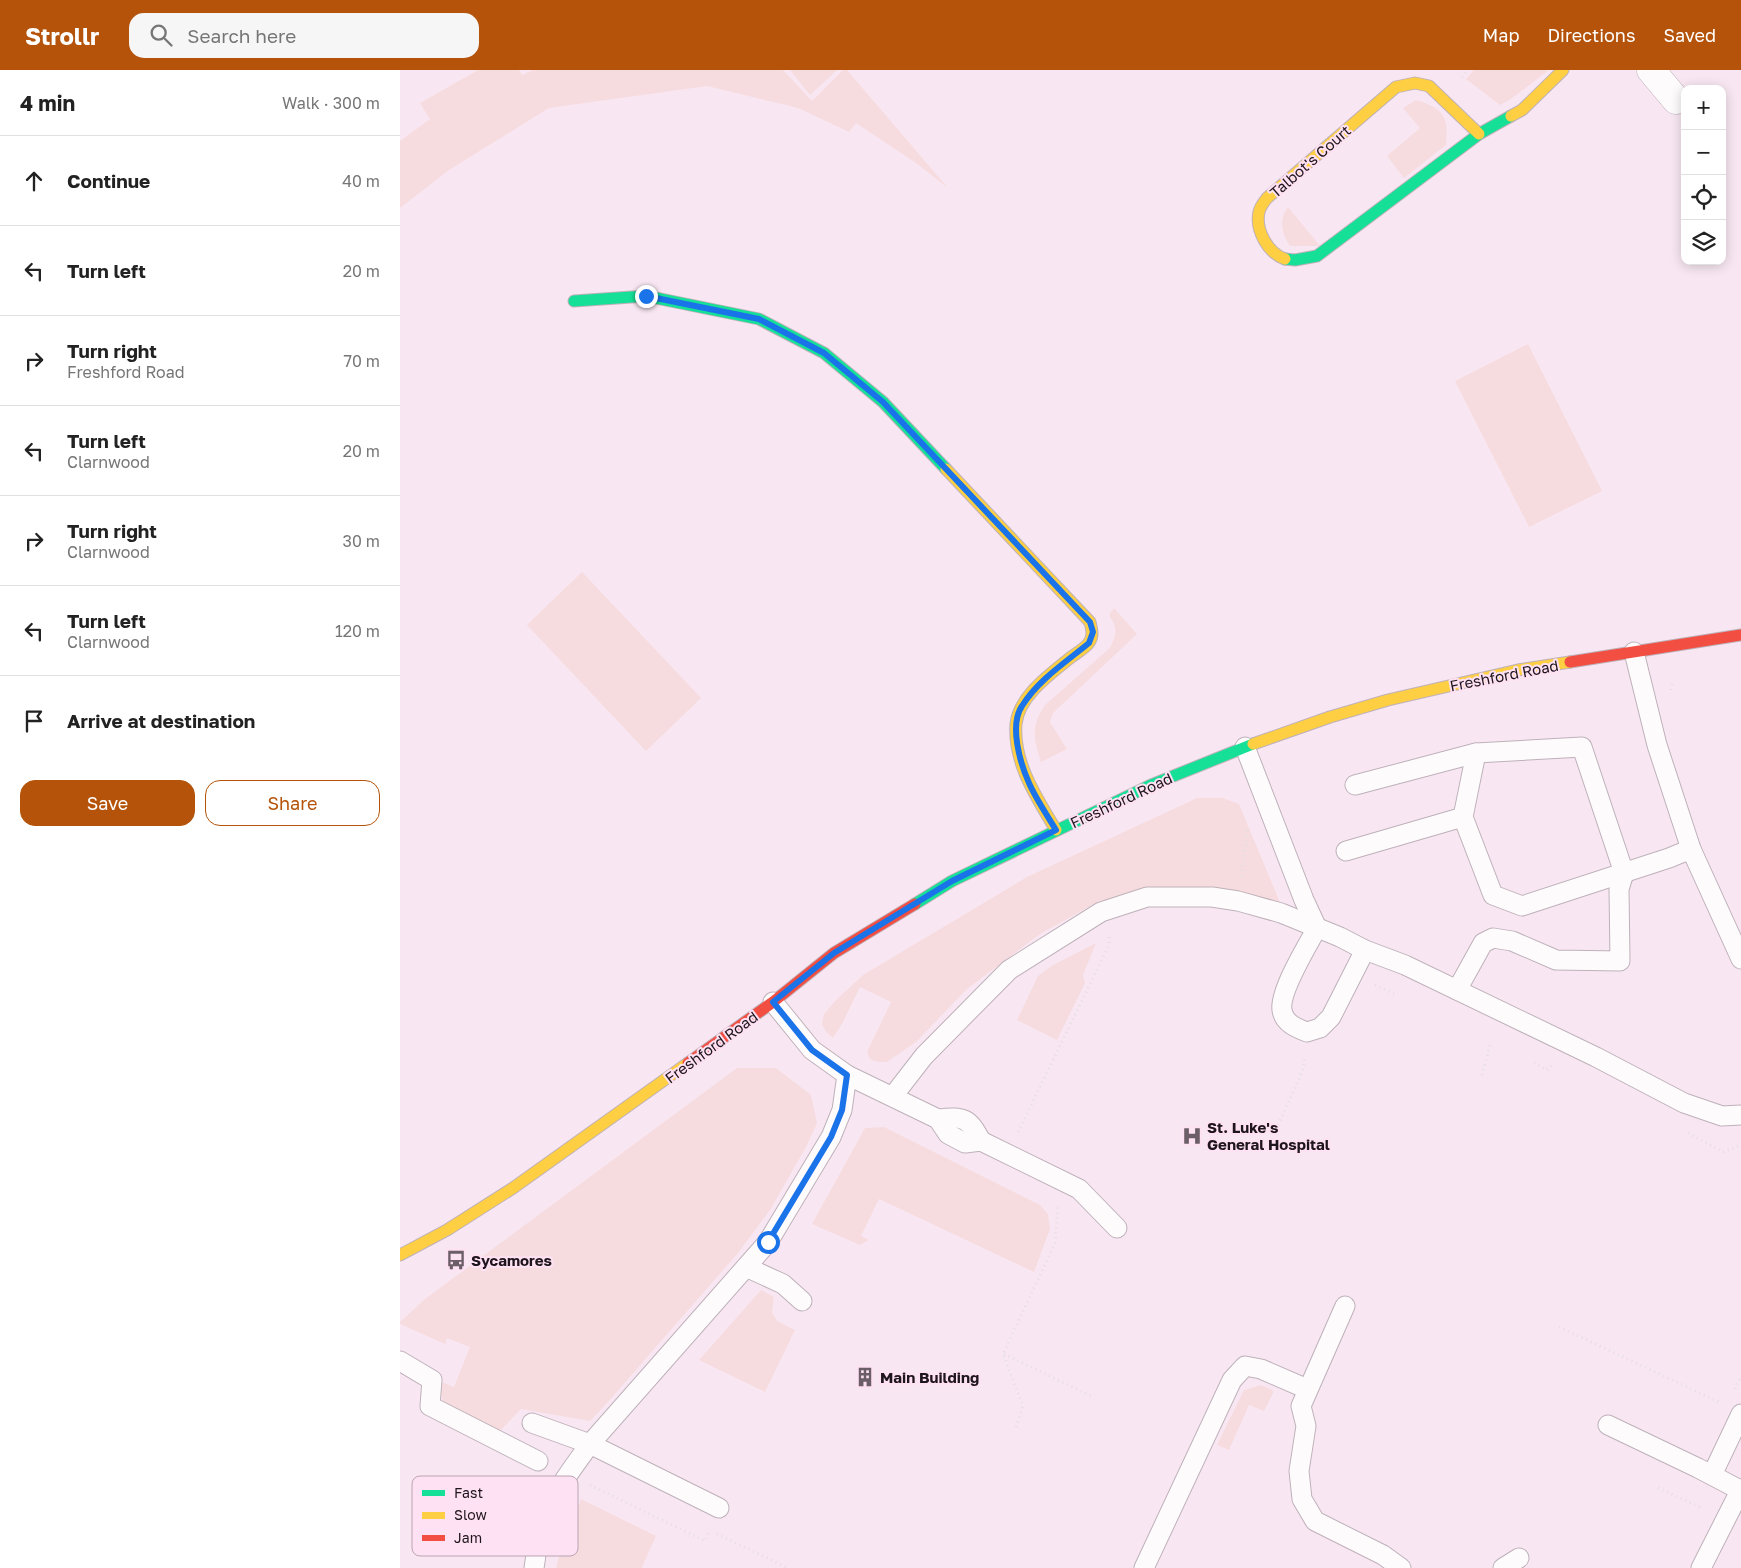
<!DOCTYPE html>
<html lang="en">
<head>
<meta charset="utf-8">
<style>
	body { margin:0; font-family:"Golos Text",sans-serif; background:#f6f6f6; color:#222 }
	.controls { position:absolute; right:15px; top:15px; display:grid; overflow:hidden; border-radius:10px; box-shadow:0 2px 12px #0003 }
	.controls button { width:45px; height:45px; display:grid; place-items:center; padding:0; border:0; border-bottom:1px solid #e0e0e0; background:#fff; color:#222; font:25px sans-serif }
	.stop { position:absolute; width:15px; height:15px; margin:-11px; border:4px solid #1a73e8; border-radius:50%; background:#fff }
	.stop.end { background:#1a73e8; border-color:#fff; box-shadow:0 1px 5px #0008 }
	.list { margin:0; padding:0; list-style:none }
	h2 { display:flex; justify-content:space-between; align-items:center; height:65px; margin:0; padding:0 20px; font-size:21px }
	h2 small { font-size:16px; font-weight:400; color:#767676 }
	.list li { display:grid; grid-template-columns:32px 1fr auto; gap:15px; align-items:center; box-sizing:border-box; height:90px; padding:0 20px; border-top:1px solid #e0e0e0 }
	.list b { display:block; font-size:19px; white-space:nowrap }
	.list p { margin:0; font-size:16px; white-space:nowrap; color:#767676 }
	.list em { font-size:16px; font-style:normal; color:#767676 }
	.actions { display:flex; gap:10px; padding:15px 20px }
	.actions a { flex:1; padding:11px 0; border:1px solid #b45309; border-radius:15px; text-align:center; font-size:18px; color:#b45309 }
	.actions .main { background:#b45309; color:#fff }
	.icon { flex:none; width:28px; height:28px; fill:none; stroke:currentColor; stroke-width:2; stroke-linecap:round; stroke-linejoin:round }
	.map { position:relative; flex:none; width:1341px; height:1498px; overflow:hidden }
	header { display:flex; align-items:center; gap:30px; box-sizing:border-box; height:70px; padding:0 25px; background:#b45309; color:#fff }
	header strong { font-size:24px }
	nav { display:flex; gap:28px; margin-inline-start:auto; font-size:18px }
	.search { width:350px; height:45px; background:#f6f6f6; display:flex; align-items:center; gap:12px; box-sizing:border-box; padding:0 18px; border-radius:15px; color:#767676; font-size:19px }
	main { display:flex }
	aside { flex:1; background:#fff }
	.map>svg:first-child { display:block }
	.green { fill:#f7dcdf }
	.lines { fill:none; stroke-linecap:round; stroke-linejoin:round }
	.lane-casing { stroke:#beb1b9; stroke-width:21 }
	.street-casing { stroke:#beb1b9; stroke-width:29 }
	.fast-casing { stroke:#beb1b9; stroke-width:13 }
	.slow-casing { stroke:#beb1b9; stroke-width:13 }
	.jam-casing { stroke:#beb1b9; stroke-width:13 }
	.path { stroke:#e4dee1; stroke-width:3; stroke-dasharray:1 4; stroke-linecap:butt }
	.lane { stroke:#fefbfd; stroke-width:19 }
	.street { stroke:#fefbfd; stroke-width:28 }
	.fast { stroke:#16e098; stroke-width:11 }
	.slow { stroke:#ffcf43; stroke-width:11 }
	.jam { stroke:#f24e42; stroke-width:11 }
	.route { stroke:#1a73e8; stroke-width:6 }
	.labels { text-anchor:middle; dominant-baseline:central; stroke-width:4; stroke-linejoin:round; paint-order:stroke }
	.street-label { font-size:15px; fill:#1f151c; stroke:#fee1f3 }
	.poi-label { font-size:15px; font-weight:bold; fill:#1f151c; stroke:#fee1f3; text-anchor:start }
	.key { fill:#fee1f3; stroke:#bba4b2; stroke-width:1 }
	.key-label { font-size:14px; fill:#1f151c }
</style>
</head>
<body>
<header>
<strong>Strollr</strong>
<div class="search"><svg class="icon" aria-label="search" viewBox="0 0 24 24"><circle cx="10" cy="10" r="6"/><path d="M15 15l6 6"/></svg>Search here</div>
<nav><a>Map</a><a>Directions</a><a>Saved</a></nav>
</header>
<main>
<aside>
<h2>4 min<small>Walk · 300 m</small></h2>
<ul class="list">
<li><svg class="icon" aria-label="ahead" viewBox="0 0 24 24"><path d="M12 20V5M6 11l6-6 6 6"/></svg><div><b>Continue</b></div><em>40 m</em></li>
<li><svg class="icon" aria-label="left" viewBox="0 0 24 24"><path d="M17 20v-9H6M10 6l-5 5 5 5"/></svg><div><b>Turn left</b></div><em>20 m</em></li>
<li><svg class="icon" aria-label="right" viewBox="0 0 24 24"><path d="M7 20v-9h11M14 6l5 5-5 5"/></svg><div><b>Turn right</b><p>Freshford Road</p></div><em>70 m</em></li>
<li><svg class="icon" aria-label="left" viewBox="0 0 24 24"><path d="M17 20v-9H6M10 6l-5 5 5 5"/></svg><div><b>Turn left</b><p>Clarnwood</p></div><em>20 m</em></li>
<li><svg class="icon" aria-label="right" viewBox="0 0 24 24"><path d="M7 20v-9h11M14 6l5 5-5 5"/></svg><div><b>Turn right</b><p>Clarnwood</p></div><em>30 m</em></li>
<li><svg class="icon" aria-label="left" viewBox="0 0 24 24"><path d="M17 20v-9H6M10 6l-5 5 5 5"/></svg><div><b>Turn left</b><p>Clarnwood</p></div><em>120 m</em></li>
<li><svg class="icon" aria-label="arrive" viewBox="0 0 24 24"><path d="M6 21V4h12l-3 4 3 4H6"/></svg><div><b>Arrive at destination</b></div></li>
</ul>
<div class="actions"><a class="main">Save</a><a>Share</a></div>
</aside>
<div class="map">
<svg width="1341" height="1498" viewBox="0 0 1341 1498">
	<rect width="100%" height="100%" fill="#f8e7f2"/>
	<g class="green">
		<path d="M78 0H119L122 5 133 0H383L412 31 443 0H447L548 118 516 93 456 53 449 62 398 38 307 16 149 38 49 100 0 138V71L30 49 20 33Z"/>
		<path d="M390 0H437L410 25Z"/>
		<path d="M1074 0H1149L1111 29 1100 35 1066 9Z"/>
		<path d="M1016 30C1043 38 1049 46 1046 75L1004 108 987 86 1020 58 1003 38Z"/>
		<path d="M888 137 920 176H890C882 164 878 150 888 137Z"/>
		<path d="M1128 274 1202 421 1129 457 1055 311Z"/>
		<path d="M182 502 301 628 246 681 127 555Z"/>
		<path d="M714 538 737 564 653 643 650 652 667 679 641 692C634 669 630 657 645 635L710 578C717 563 718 559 709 545Z"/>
		<path d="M797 728H823L839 734 881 835 753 821 699 831 640 864 567 919 516 972 487 992H478L470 989 467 982 491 932 460 917 443 952 433 968 426 962 422 954 424 944 437 929 463 905 627 807Z"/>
		<path d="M696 873 683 905 685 913 657 970 617 950 638 906 653 895Z"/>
		<path d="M337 998H376L411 1025 417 1053 406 1077 370 1140 338 1183 208 1332 190 1351 121 1339 98 1363 44 1334 37 1310 54 1317 70 1277 47 1268 45 1274 0 1254V1252L25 1229Z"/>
		<path d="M484 1057 640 1135 648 1144 650 1159 634 1202 479 1129 461 1166 469 1170 460 1175 412 1154 465 1058Z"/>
		<path d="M361 1220 374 1227 372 1242 377 1251 395 1260 365 1322 299 1290Z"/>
		<path d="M861 1315 874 1321 864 1341 849 1335 829 1380 817 1375 844 1320Z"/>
		<path d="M181 1429 256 1466 242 1497 243 1498H156L159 1487Z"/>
	</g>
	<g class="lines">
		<defs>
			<g id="lane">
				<path d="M1234 582 1257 675 1291 779 1341 889"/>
				<path d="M845 677 904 830 917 858C907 876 879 922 882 940 884 953 896 958 907 962L920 958 931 947 965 880"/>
				<path d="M1076 683 1063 747 1093 825 1122 836 1269 788 1291 779"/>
				<path d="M955 715 1076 683 1182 677 1224 803 1219 819 1220 891 1156 890 1112 871 1093 868 1083 873 1057 920"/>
				<path d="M946 781 1063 747"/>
				<path d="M373 932 412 980 447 1005 538 1049 548 1064 565 1073 581 1071 679 1119 717 1158"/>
				<path d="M493 1026 524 986 609 900 701 842 747 827H812L838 831 881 843 940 867 965 880 1005 895 1196 987 1284 1033 1322 1046 1341 1045"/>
				<path d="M538 1049C564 1046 569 1048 581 1071"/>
				<path d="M346 1197 383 1214 402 1231"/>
				<path d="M945 1236 901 1336 906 1356 899 1401 902 1429 915 1451 983 1485 1001 1498"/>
				<path d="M0 1291 32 1310 30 1336 138 1391"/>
				<path d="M132 1353 190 1374 319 1438"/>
				<path d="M1208 1355 1298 1398 1340 1420"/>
				<path d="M1312 1405 1341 1344"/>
				<path d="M134 1498C136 1486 137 1474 140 1463 148 1430 170 1401 190 1374L368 1172 431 1067 442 1040 447 1005"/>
				<path d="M744 1498 832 1310 845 1296 861 1299 907 1319"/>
				<path d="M1103 1498 1119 1488"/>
				<path d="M1301 1498 1341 1419"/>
			</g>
			<path id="street" d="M1251 0 1276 30"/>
			<g id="fast">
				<path d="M885 189 895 190 917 186 1079 64 1111 46"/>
				<path d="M174 231 246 226 359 249 424 283 483 332 546 399"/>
				<path d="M515 834 552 811 751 715 853 674"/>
			</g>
			<g id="slow">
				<path d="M1111 46 1122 40 1163 0"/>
				<path d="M885 189C868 183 855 160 859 142 860 137 864 132 867 128L996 17 1015 13 1029 16 1079 64"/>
				<path d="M546 399 690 552C692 560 694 567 688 574 684 579 676 583 670 588 650 604 619 626 616 654 613 693 637 728 656 760"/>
				<path d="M853 674 930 647 988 630 1118 600 1170 592"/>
				<path d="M0 1185 47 1160 113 1118 288 993"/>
			</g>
			<g id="jam">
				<path d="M1170 592 1341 565"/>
				<path d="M288 993 373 932 434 883 515 834"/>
			</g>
		</defs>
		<use href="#lane" class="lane-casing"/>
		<use href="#street" class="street-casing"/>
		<use href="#fast" class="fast-casing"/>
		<use href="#slow" class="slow-casing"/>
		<use href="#jam" class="jam-casing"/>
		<g class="path">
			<path d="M1062 7 1068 0"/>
			<path d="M1271 620 1273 611"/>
			<path d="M841 806 848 758"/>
			<path d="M975 915 997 925"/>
			<path d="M1134 993 1147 1000 1152 995"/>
			<path d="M1082 1005 1090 975"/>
			<path d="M618 1062 709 875V866"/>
			<path d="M1288 1063 1323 1082 1341 1075"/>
			<path d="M874 1064 902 1002 905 988"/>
			<path d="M1159 1257 1319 1332"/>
			<path d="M604 1284 693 1327"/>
			<path d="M1335 1319 1341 1306"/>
			<path d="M616 1357 623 1336 603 1284 655 1173 658 1137"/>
			<path d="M190 1415 305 1471 309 1461"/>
			<path d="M1258 1418 1302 1438"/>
			<path d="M317 1464 388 1498"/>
		</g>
		<use href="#lane" class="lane"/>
		<use href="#street" class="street"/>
		<use href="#fast" class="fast"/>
		<use href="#slow" class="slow"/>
		<use href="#jam" class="jam"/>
	</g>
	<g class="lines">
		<path class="route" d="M246 226 359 249 424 283 483 332 690 552 693 562 689 573C666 592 638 610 622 636 609 655 620 693 629 713 636 729 647 745 656 760L552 811 434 883 373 932 412 980 447 1005 442 1040 431 1067 368 1172"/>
	</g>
	<defs>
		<symbol id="hospital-bare" viewBox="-9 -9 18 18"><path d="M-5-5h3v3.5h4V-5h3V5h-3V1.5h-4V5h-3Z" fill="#6b5e67" stroke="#fee1f3" stroke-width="2.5" paint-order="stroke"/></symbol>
		<symbol id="bus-bare" viewBox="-9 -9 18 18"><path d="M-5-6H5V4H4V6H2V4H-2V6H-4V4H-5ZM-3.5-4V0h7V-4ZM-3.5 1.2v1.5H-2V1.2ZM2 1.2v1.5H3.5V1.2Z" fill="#6b5e67" stroke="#fee1f3" stroke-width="2.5" paint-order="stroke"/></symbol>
		<symbol id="building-bare" viewBox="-9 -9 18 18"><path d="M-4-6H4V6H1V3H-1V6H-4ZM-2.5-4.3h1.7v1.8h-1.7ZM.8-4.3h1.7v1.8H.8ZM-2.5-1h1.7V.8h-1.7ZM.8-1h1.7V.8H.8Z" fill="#6b5e67" stroke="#fee1f3" stroke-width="2.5" paint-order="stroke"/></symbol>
	</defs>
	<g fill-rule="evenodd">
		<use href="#hospital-bare" x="778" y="1052" width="28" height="28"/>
		<use href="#bus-bare" x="42" y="1176" width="28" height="28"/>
		<use href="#building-bare" x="451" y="1293" width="28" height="28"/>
	</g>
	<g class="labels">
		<g class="street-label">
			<text transform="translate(910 91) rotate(-41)">Talbot's Court</text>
			<text transform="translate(1104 605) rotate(-11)">Freshford Road</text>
			<text transform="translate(721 730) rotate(-25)">Freshford Road</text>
			<text transform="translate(311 977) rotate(-36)">Freshford Road</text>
		</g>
		<g class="poi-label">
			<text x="807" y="1057">St. Luke's<tspan x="807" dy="17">General Hospital</tspan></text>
			<text x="71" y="1190">Sycamores</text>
			<text x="480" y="1307">Main Building</text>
		</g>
	</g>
	<rect x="12" y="1406" width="166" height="80" rx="8" class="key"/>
	<rect x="22" y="1420" width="23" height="6" fill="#16e098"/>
	<rect x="22" y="1442" width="23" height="7" fill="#ffcf43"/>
	<rect x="22" y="1465" width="23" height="6" fill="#f24e42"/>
	<g class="key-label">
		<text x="54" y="1428">Fast</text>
		<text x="54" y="1450">Slow</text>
		<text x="54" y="1473">Jam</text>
	</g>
</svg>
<div class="controls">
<button>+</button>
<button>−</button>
<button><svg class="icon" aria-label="locate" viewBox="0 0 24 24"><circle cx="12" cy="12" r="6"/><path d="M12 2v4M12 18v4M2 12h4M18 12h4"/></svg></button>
<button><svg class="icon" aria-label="layers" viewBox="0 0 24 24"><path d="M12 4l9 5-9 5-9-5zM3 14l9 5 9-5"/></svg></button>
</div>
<div class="stop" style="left:368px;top:1172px"></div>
<div class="stop end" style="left:246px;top:226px"></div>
</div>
</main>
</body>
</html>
